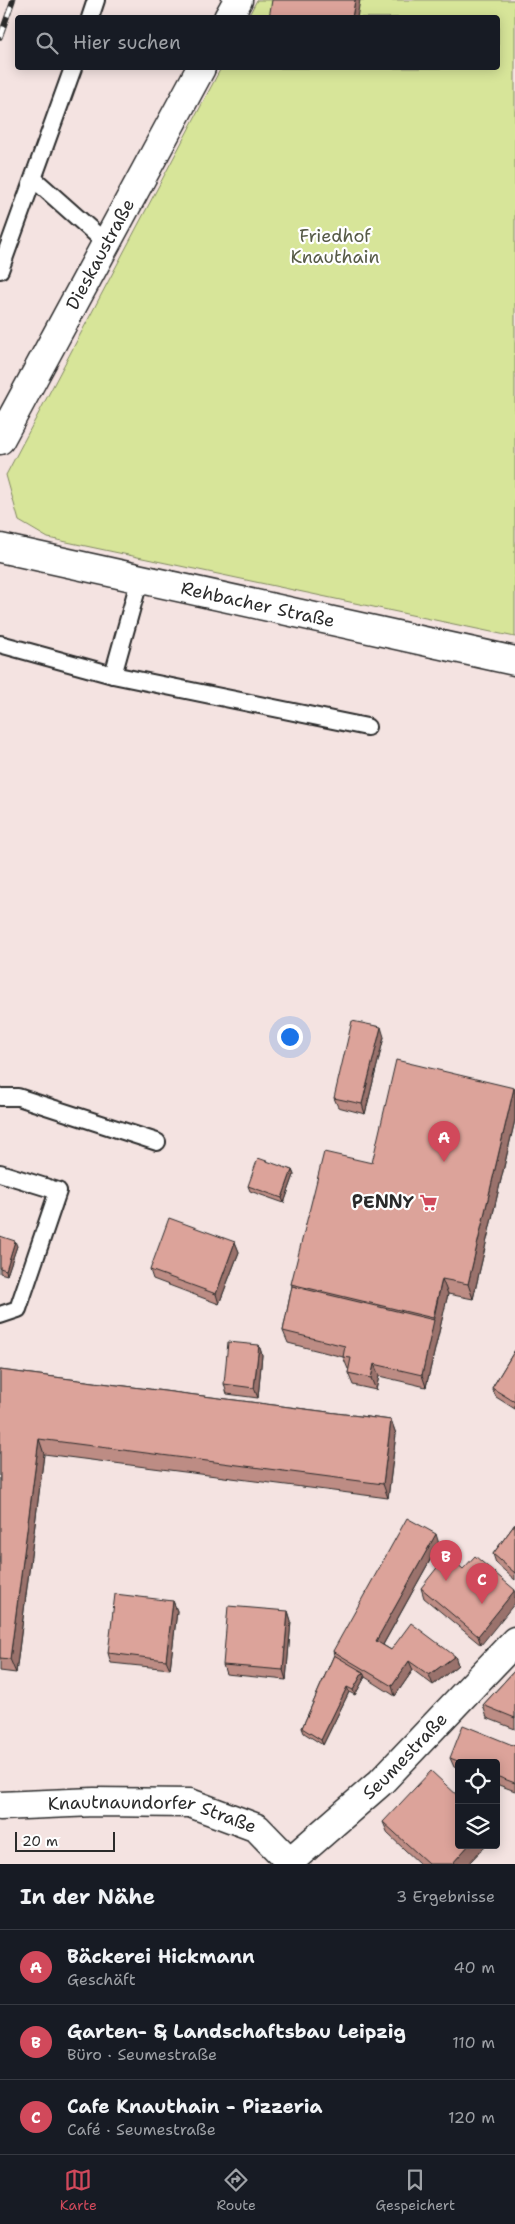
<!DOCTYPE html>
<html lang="de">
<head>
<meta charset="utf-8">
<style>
	body { margin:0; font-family:"Shantell Sans",sans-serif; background:#20242c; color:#f1f3f6 }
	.controls { position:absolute; right:15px; bottom:15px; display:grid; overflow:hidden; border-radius:5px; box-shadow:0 2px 12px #0003 }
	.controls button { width:45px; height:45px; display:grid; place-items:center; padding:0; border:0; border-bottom:1px solid #363941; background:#171b24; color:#f1f3f6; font:25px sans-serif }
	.scale { position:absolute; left:15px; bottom:12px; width:100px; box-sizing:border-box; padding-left:5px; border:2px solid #2b2b2b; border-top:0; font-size:14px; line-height:18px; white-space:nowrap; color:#2b2b2b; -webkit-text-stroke:4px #fff; paint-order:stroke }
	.you { position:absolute; left:289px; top:1036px; width:18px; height:18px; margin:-12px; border:4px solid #fff; border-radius:50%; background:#1a73e8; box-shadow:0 0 0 8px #1a73e833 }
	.badge { display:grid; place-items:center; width:32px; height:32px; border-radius:50%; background:#d1495b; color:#fff; font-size:16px; font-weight:700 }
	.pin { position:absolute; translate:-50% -41px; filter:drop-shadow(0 1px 2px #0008) }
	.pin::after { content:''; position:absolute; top:26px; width:18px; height:15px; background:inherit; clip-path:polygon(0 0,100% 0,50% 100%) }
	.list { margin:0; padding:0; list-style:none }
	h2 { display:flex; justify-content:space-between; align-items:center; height:65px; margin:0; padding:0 20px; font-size:21px }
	h2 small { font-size:16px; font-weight:400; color:#9ea1a6 }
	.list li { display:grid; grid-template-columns:32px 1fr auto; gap:15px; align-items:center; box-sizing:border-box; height:75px; padding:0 20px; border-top:1px solid #363941 }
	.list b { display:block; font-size:19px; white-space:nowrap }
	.list p { margin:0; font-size:16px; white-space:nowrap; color:#9ea1a6 }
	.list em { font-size:16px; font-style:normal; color:#9ea1a6 }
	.icon { flex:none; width:28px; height:28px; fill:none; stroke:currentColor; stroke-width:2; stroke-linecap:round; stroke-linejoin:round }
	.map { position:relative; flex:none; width:515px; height:1864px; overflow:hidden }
	.search { position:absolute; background:#171b24; box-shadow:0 2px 12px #0003; left:15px; right:15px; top:15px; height:55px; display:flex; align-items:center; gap:12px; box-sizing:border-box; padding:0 18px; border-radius:5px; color:#9ea1a6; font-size:19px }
	.sheet { height:290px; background:#171b24 }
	nav { display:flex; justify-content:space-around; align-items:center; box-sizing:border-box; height:70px; border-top:1px solid #363941; background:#171b24; font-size:14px; color:#9ea1a6 }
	nav a { display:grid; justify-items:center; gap:2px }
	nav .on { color:#d1495b }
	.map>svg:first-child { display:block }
	.green { fill:#d7e599; stroke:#818862 }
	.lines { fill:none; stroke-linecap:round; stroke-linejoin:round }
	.service-casing { stroke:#2b2b2b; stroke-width:20 }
	.minor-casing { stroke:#2b2b2b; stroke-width:31 }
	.tertiary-casing { stroke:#2b2b2b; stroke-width:31 }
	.secondary-casing { stroke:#2b2b2b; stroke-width:31 }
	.service { stroke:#fff; stroke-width:16 }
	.minor { stroke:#fff; stroke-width:28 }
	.tertiary { stroke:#fff; stroke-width:28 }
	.secondary { stroke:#fff; stroke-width:28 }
	.rail-casing { stroke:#2b2b2b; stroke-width:5.5 }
	.rail { stroke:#fff; stroke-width:4; stroke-dasharray:11; stroke-linecap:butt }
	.wall { fill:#bd8c84; stroke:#2b2b2b }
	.shaded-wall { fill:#9a726c; stroke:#2b2b2b }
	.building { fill:#dca39a; stroke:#2b2b2b }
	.labels { text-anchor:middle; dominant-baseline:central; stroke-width:4.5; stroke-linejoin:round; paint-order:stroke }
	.park-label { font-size:18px; fill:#565a46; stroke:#fff }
	.street-label { font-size:18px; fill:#2b2b2b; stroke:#fff }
	.poi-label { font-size:18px; font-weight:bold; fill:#2b2b2b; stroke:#fff; text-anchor:end }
</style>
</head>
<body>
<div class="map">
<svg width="515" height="1864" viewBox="0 0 515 1864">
	<rect width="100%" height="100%" fill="#f4e3e1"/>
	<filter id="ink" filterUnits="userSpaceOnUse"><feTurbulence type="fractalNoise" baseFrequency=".02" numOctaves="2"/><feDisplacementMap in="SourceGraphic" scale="10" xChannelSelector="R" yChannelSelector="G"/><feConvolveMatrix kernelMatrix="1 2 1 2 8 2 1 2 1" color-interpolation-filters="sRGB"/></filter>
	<g filter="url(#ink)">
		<path class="green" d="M257 0H515V637L48 538 19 521 6 475 221 68H498V18L248 17Z"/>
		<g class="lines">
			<defs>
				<g id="service">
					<path d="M90 18 96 0"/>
					<path d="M34 179 106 243"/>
					<path d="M0 270 73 68"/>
					<path d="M0 644 113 675 367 727"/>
					<path d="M113 675 140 578"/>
					<path d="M0 1097H18L157 1142"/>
					<path d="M0 1173 58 1191 18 1309 0 1315"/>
				</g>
				<g id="minor">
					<path id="s1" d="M0 548 515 661"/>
					<path id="s2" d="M0 1806 94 1802 190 1803 257 1828 290 1862"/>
				</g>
				<g id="tertiary">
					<path id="s3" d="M287 1864 381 1782 515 1641"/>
				</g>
				<g id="secondary">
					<path d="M228 18 238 0"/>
					<path id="s4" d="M0 440 201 68"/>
				</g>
			</defs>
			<use href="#service" class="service-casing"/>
			<use href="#minor" class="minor-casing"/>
			<use href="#tertiary" class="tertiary-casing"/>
			<use href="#secondary" class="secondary-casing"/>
			<use href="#service" class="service"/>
			<use href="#minor" class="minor"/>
			<use href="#tertiary" class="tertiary"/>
			<use href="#secondary" class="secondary"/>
			<defs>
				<path id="rail" d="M0 37 13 0"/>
			</defs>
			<use href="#rail" class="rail-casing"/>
			<use href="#rail" class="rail"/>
		</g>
		<g class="wall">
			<path d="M384 1037 365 1114 338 1107 334 1098Z"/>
			<path d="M514 1088 515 1090V1120L473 1299 448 1294 426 1387 379 1376 376 1390 353 1385 348 1373 349 1369H348L343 1357 288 1343 283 1331 292 1286 291 1284 372 1163Z"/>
			<path d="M292 1170 294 1175 284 1203 250 1191 248 1186Z"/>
			<path d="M0 1236 17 1246 7 1275 0 1273Z"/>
			<path d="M235 1242 239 1252 219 1304 153 1279 150 1270Z"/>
			<path d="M259 1345 262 1355 258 1398 227 1394 224 1384Z"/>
			<path d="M515 1350V1409L496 1397 492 1388Z"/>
			<path d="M0 1370 391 1420 396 1434 388 1498 44 1454 16 1673 0 1671Z"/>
			<path d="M515 1524V1580L496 1563 493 1554Z"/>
			<path d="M439 1544 383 1645 391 1650 455 1656 458 1665 433 1685 413 1670 395 1696 365 1677 355 1695 349 1692 323 1745 304 1733 302 1728 334 1655 333 1651Z"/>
			<path d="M463 1569 481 1645 424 1598 421 1588Z"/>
			<path d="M173 1601 177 1611 170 1669 111 1663 108 1653Z"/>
			<path d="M288 1611 291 1621 286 1680 226 1674 223 1665Z"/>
			<path d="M515 1670V1729L487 1718 483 1705Z"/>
			<path d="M515 1746V1791L496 1784V1763H459V1769L454 1767 450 1758Z"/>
			<path d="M383 1822 459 1845H486L468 1864H420L388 1834Z"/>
		</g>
		<g class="shaded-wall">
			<path d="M355 0H360L357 18H352Z"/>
			<path d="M381 1027 384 1037 365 1114 362 1104Z"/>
			<path d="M514 1088 515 1090V1120L473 1299 468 1284Z"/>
			<path d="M292 1170 294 1175 284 1203 282 1198Z"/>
			<path d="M15 1241 17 1246 7 1275 6 1270Z"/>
			<path d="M235 1242 239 1252 219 1304 216 1294Z"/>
			<path d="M442 1279 448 1294 426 1387 422 1375Z"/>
			<path d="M259 1345 262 1355 258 1398 254 1388Z"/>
			<path d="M374 1364 379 1376 376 1390 371 1378Z"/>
			<path d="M391 1420 396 1434 388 1498 383 1484Z"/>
			<path d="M39 1439 44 1454 16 1673 10 1659Z"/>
			<path d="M436 1534 439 1544 380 1650 376 1641Z"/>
			<path d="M515 1590V1603L481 1645 478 1636Z"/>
			<path d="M173 1601 177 1611 170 1669 166 1660Z"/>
			<path d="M288 1611 291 1621 286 1680 283 1670Z"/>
			<path d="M455 1656 458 1665 433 1685 429 1675Z"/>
			<path d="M409 1661 413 1670 395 1696 392 1686Z"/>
			<path d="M363 1672 365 1677 355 1695 353 1690Z"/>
			<path d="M347 1687 349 1692 323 1745 321 1740Z"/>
			<path d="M469 1845H486L468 1864H452Z"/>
		</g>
		<g class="building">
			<path d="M272 0H355L352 18H269Z"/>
			<path d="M352 1021 381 1027 362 1104 334 1098Z"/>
			<path d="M396 1060 514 1088 468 1284 442 1279 433 1318 291 1284 324 1152 372 1163Z"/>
			<path d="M258 1158 292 1170 282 1198 248 1186Z"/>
			<path d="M169 1218 235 1242 216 1294 150 1270Z"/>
			<path d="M0 1236 15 1241 6 1270 0 1268Z"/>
			<path d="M292 1286 434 1320 422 1375 374 1364 371 1378 348 1373 351 1358 343 1357 345 1346 283 1331Z"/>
			<path d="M228 1342 259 1345 254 1388 224 1384Z"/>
			<path d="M515 1350V1402L492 1388Z"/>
			<path d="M0 1370 391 1420 383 1484 39 1439 10 1659 0 1658Z"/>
			<path d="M407 1518 436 1534 376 1641 391 1650 411 1623 455 1656 429 1675 409 1661 392 1686 333 1651Z"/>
			<path d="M515 1524V1573L493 1554Z"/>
			<path d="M447 1555 463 1569 475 1556 515 1590 478 1636 421 1588Z"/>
			<path d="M115 1594 173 1601 166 1660 108 1653Z"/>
			<path d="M228 1606 288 1611 283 1670 223 1665Z"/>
			<path d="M334 1655 363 1672 353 1690 347 1687 321 1740 302 1728Z"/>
			<path d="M515 1670V1718L483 1705Z"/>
			<path d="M463 1725 515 1746V1783L496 1776V1763H463L450 1758Z"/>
			<path d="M431 1771 459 1797V1845H469L452 1864H429L383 1822Z"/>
		</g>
	</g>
	<defs>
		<symbol id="supermarket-bare" viewBox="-9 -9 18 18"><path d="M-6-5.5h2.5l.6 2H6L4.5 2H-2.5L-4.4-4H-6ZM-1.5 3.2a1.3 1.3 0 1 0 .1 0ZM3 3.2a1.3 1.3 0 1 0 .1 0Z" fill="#d1495b" stroke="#fff" stroke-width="2.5" paint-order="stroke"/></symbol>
	</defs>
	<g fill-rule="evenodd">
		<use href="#supermarket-bare" x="416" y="1190" width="25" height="25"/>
	</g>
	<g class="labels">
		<g class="park-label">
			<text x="335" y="236">Friedhof<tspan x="335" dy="21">Knauthain</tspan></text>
		</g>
		<g class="street-label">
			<text stroke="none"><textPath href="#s4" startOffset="211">Dieskaustraße</textPath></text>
			<text stroke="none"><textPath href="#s1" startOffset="264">Rehbacher Straße</textPath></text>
			<text stroke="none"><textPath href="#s3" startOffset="160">Seumestraße</textPath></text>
			<text stroke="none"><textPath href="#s2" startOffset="154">Knautnaundorfer Straße</textPath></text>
		</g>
		<g class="poi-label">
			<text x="414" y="1202">PENNY</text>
		</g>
	</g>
</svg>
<div class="controls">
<button><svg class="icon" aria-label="locate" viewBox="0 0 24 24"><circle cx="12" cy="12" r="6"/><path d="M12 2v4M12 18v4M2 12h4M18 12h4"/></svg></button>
<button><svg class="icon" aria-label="layers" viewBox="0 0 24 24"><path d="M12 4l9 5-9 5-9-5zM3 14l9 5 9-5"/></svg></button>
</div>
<div class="scale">20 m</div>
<div class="you"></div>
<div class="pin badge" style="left:444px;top:1162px">A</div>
<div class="pin badge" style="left:446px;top:1581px">B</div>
<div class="pin badge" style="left:482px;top:1604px">C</div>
<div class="search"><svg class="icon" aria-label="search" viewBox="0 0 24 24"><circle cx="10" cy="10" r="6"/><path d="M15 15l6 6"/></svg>Hier suchen</div>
</div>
<section class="sheet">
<h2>In der Nähe<small>3 Ergebnisse</small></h2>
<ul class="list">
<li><span class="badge">A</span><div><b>Bäckerei Hickmann</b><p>Geschäft</p></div><em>40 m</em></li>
<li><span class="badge">B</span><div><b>Garten- &amp; Landschaftsbau Leipzig</b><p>Büro · Seumestraße</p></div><em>110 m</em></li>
<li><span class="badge">C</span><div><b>Cafe Knauthain - Pizzeria</b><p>Café · Seumestraße</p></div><em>120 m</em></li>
</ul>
</section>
<nav>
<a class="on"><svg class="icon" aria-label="map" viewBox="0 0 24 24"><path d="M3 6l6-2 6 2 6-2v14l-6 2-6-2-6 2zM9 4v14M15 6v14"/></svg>Karte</a>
<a><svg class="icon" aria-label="directions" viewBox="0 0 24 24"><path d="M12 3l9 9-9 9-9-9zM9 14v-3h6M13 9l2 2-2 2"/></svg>Route</a>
<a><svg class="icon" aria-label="saved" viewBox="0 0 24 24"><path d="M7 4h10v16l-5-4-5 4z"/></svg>Gespeichert</a>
</nav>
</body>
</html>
